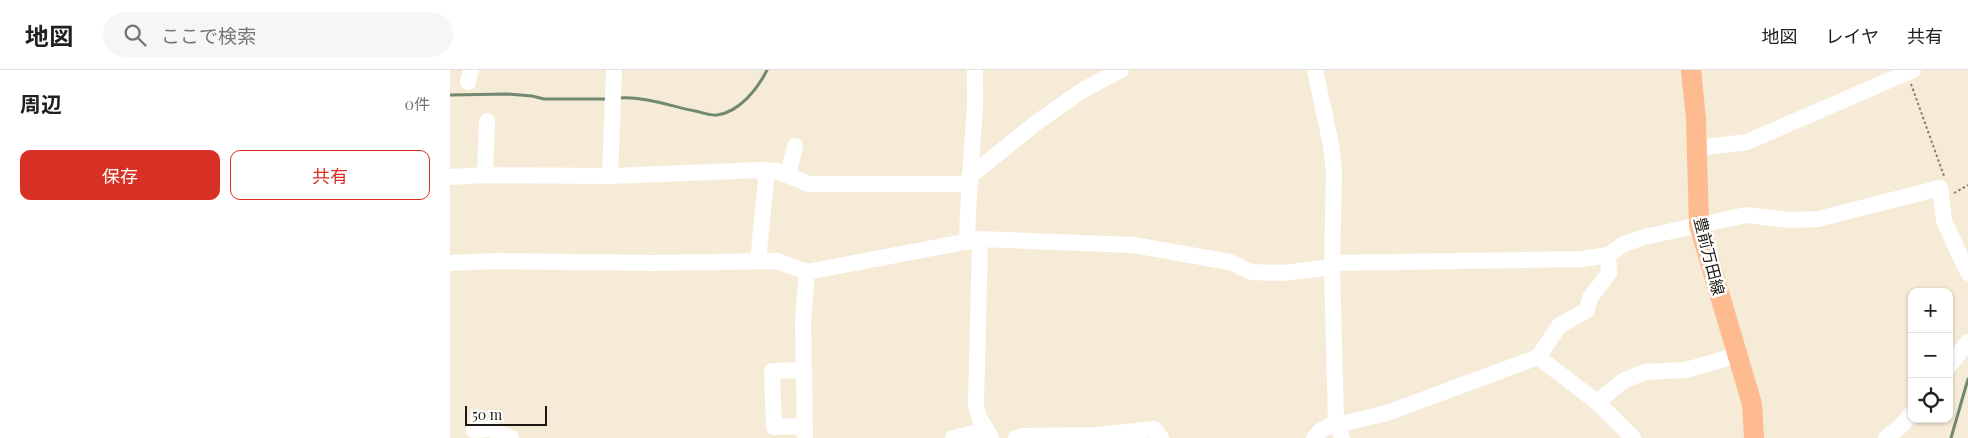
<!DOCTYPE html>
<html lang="ja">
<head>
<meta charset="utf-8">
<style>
	body { margin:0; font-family:"Playfair Display","Noto Sans JP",serif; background:#f6f6f6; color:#202124 }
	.controls { position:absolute; right:15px; bottom:15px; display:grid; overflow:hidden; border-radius:10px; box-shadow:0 1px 4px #0004 }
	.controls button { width:45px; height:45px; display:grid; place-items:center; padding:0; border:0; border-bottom:1px solid #e0e0e0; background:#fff; color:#202124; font:25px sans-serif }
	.scale { position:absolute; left:15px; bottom:12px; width:82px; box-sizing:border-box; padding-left:5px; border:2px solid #1d1912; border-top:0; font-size:14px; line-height:18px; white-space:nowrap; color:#1d1912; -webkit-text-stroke:4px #fff; paint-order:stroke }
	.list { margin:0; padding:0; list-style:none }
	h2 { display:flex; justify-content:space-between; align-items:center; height:65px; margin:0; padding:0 20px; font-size:21px }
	h2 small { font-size:16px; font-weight:400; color:#757577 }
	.actions { display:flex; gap:10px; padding:15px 20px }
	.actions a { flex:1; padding:11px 0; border:1px solid #d93025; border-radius:10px; text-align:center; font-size:18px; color:#d93025 }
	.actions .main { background:#d93025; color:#fff }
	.icon { flex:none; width:28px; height:28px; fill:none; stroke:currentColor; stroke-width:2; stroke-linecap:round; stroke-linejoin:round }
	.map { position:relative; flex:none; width:1518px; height:368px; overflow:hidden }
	header { display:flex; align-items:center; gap:30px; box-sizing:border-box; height:70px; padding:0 25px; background:#fff; border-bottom:1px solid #e0e0e0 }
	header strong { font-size:24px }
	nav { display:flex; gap:28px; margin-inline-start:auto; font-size:18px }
	.search { width:350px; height:45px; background:#f6f6f6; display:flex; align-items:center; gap:12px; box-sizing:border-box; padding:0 18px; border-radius:28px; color:#757577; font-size:19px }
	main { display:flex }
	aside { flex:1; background:#fff }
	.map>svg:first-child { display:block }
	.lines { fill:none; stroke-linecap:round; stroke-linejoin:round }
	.stream { stroke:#728870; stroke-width:3 }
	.path { stroke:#857d70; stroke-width:2; stroke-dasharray:2.5 2.5; stroke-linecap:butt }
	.minor { stroke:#fff; stroke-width:16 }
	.major { stroke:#fdbb8f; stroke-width:20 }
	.labels { text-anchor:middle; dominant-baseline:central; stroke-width:5; stroke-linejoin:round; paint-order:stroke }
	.street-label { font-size:16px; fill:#1d1912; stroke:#fff }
</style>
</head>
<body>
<header>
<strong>地図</strong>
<div class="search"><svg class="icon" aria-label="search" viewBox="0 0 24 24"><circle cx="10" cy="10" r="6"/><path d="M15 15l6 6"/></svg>ここで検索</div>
<nav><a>地図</a><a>レイヤ</a><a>共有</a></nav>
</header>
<main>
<aside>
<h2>周辺<small>0件</small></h2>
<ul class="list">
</ul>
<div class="actions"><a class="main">保存</a><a>共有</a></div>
</aside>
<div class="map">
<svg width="1518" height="368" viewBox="0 0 1518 368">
	<rect width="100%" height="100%" fill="#f6ebd7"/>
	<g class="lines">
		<g class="stream">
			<path d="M0 25 57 24 82 26 94 29H158"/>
			<path d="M169 28C194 26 220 36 245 41 251 42 260 46 267 45 290 42 308 18 317 0"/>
			<path d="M1501 368 1518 309"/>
		</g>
		<g class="path">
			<path d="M1461 14 1494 106"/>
			<path d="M1504 123 1518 115"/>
		</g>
		<g class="minor">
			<path d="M865 0 881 75 884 102 882 197 886 352 892 368"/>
			<path d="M18 12 21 0"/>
			<path d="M1247 78 1297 72 1463 0"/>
			<path d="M35 105 37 51"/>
			<path d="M338 105 345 76"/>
			<path d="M160 106 164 0"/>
			<path d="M0 107 35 105 160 106 311 100 327 101 359 114H518"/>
			<path d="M519 107 586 53 633 20 671 0"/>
			<path d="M530 169 526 336 529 347 541 368"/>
			<path d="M517 172C518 126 522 81 525 35 526 23 524 12 525 0"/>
			<path d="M308 191 317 100"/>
			<path d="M0 193 47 191 202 193 327 191 357 202 530 169 683 175 780 192 801 202 833 203 882 197"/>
			<path d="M883 193 1132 189 1158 185 1174 174 1194 167 1296 145 1339 150 1368 149 1490 118 1494 151 1518 203"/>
			<path d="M1088 287 1147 332 1183 368"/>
			<path d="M1499 296 1518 272"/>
			<path d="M354 300 322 301 324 357 355 356"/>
			<path d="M1147 332 1173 311 1195 302 1236 300 1288 285"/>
			<path d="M887 355 937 343 1088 287 1109 256 1137 240 1140 228 1159 203 1158 185"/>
			<path d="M24 360 40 359 61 368"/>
			<path d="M355 368 353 251 357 202"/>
			<path d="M503 368 536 360"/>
			<path d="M566 368 574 366 647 365 704 359 711 368"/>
			<path d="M864 368 869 362 886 352"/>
			<path d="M1436 368 1452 355 1462 343"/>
		</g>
		<path class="major" d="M1241 0 1246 49 1249 155 1302 334 1304 368"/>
	</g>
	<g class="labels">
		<g class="street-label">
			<text transform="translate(1260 186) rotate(76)">豊前万田線</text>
		</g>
	</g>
</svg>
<div class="controls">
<button>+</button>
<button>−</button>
<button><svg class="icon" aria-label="locate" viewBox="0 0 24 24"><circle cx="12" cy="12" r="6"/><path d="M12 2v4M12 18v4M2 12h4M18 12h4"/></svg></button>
</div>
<div class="scale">50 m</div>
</div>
</main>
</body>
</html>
